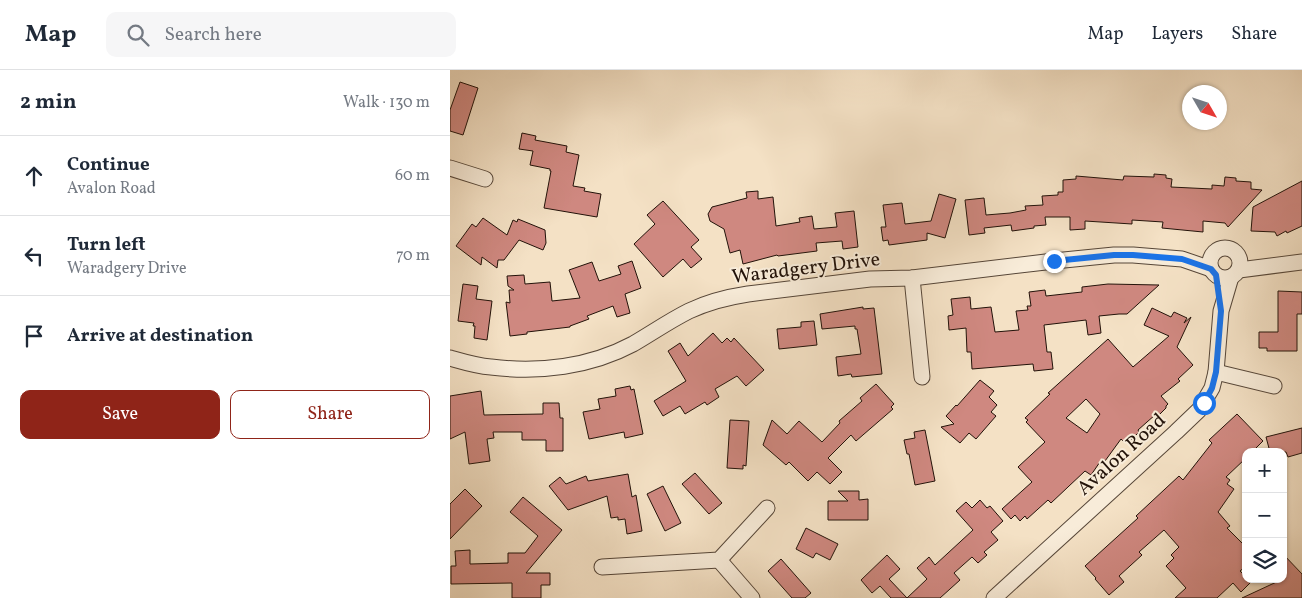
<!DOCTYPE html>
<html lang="en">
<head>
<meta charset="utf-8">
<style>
	body { margin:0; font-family:Vollkorn,serif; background:#f6f6f7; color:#1f2937 }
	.controls { position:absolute; right:15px; bottom:15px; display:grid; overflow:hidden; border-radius:10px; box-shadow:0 1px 4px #0004 }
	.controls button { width:45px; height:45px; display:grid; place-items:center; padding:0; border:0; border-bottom:1px solid #e0e1e3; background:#fff; color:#1f2937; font:25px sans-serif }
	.compass { position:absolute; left:732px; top:15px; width:45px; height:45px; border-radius:50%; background:#fff; box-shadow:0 1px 4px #0004; rotate:129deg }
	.stop { position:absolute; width:15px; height:15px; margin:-11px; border:4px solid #1a73e8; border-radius:50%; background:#fff }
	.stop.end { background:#1a73e8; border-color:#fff; box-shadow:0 1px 5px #0008 }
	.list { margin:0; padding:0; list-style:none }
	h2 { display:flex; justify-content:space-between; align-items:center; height:65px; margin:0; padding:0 20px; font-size:21px }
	h2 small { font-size:16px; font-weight:400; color:#747a83 }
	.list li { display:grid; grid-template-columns:32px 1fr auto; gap:15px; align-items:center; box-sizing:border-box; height:80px; padding:0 20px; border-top:1px solid #e0e1e3 }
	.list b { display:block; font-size:19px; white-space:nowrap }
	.list p { margin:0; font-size:16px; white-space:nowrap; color:#747a83 }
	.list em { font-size:16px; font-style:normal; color:#747a83 }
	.actions { display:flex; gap:10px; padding:15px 20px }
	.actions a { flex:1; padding:11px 0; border:1px solid #8f2418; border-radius:10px; text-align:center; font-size:18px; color:#8f2418 }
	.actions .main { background:#8f2418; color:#fff }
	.icon { flex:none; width:28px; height:28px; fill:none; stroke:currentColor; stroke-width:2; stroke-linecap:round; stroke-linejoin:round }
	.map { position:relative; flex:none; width:852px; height:528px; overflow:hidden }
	header { display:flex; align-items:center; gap:30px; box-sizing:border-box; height:70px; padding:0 25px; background:#fff; border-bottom:1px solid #e0e1e3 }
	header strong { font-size:24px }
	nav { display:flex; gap:28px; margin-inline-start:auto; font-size:18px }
	.search { width:350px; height:45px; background:#f6f6f7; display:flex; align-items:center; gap:12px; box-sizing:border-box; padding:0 18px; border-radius:10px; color:#747a83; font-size:19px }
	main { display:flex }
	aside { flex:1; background:#fff }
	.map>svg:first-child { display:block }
	.building { fill:#cf8880; stroke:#221209; fill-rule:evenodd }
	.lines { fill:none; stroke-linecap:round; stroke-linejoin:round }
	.street-casing { stroke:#564638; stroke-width:17 }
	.street { stroke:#f8ecd9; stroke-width:15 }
	.route { stroke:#1a73e8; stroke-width:6 }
	.labels { text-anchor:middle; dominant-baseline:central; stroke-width:4; stroke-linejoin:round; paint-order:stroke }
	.street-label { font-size:20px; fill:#221209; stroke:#f8ecd9 }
</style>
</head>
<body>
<header>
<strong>Map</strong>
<div class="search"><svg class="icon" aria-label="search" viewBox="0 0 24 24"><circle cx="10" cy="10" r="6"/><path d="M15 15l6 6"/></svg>Search here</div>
<nav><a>Map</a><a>Layers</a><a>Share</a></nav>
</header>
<main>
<aside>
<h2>2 min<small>Walk · 130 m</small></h2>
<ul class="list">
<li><svg class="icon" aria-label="ahead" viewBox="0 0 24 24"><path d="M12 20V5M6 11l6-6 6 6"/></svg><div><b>Continue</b><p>Avalon Road</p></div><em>60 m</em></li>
<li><svg class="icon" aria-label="left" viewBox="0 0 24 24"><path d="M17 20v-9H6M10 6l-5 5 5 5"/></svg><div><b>Turn left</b><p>Waradgery Drive</p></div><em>70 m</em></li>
<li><svg class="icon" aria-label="arrive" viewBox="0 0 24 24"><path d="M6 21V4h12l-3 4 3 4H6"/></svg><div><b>Arrive at destination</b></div></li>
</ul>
<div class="actions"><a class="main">Save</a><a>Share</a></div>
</aside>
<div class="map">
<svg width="852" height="528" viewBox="0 0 852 528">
	<rect width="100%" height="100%" fill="#f4e1c5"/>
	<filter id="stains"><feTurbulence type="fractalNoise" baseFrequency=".004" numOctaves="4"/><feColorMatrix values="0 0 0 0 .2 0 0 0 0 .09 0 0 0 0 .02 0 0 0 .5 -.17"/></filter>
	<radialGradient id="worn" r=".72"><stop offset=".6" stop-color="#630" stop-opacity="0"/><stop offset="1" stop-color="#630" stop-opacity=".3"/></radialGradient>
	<g class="building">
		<path d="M10 12 28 18 13 65 0 61V40Z"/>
		<path d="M72 63 86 66 85 70 117 76 116 82 129 85 123 116 135 118 134 121 151 124 147 147 94 138 101 101H100V99L80 95 83 81 69 79Z"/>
		<path d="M704 104 716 105V108L722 109 721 117 762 119V115L774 116 775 107 786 108V111L801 112V119L812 120 778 157 775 153 753 151V162L712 158 713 152 682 150V154L635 151V159L620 160V147H595L596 155 584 156V158L562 161 561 155 534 158 535 163 519 165 515 130 534 128 536 145 560 143 576 140 575 136 593 135 592 126 608 125V122H613V110L626 109V106L673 110 674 106 704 107Z"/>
		<path d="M852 111V156L837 163 836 161 827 166 825 162 801 161 803 137Z"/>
		<path d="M308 121V129L323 127 326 156 350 152 349 148 362 146 364 159 387 157 385 143 404 141 408 177 393 179 392 171 366 173 367 181 328 186 327 185 293 194 290 180 280 183 274 159 260 151 258 144 262 137 297 128 296 122Z"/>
		<path d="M489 124 506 129 495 168 477 163V170L439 175 438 170 433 171 431 157H436L433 135 452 133 455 154 481 151Z"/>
		<path d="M213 131 249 170 241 177 252 189 241 198 233 189 213 207 184 174 205 154 197 145Z"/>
		<path d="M33 148 57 165 63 150 67 152 68 149 95 160 96 173 93 180 69 170 54 190H48L47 198 32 187 31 195 6 176 22 154 26 157Z"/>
		<path d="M182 191 191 218 175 224 180 243 167 247 163 236 137 246 139 249 120 256V257L77 262V264L60 266 56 232 60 233 59 220H64L58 216 57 206 74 205 75 214 100 212 102 231 130 228 119 200 142 192 149 211 171 204 168 196Z"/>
		<path d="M13 214 28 216 26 229 42 231 37 270 24 268 25 256H23L24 253 8 251Z"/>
		<path d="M658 214 709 215 677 244H669L649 246 651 263 638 265 636 250 594 255 597 282H601L603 299 584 301 583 294 522 299 521 282H517L516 258 499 260 498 246 503 245 501 229 520 227 521 239 541 237 545 262 569 260 566 241 578 240 577 236H581L579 222 595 220 596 226 632 222V217Z"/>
		<path d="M828 221 852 222V244H847V281H817V278H809V262H828Z"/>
		<path d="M413 237V239L424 238 432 304 402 307 401 304 388 306 386 287 411 284 407 259H405V256L372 259 370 244Z"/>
		<path d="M702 238 721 247 724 242 737 248 734 253 741 247 727 277 743 295 728 309 730 311 711 326 718 334 716 336V338L709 345H705L697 352 688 360 689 362 680 371 678 369 674 372 671 369 655 391 652 389 641 405 635 401 601 433 598 430 577 449 575 446 570 451 565 445 561 449 552 439 582 412 568 397 595 372 576 352 578 350 575 348 600 324 598 323 658 269 683 297 719 266 694 255ZM636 329 650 344 637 363 616 348Z"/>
		<path d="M364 251 367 275 329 279 327 259 351 257V252Z"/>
		<path d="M263 263 272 273 277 268 281 272 284 268 314 300 296 316 287 306 265 319 269 327 257 335 255 332 235 344 230 336 213 346 204 331 236 311 218 281 230 273 238 286Z"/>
		<path d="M530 310 544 321 539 327 547 335 541 342 546 346 526 369 519 363 510 373 491 357 504 354 496 346 506 335 507 336Z"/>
		<path d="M426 314 444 334 441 337 443 339 406 371 401 365 378 388 392 402 380 414 367 402 358 411 339 392 336 395 313 375 322 350 337 364 349 351 372 372 390 353 389 351 412 331 410 328Z"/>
		<path d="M180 316 181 320 184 319 193 364 175 368 174 362 139 369 133 342 150 339 148 329 166 326 165 319Z"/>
		<path d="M31 321 34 345 93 344V333H109L110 348H113V381H96V370H72V362H43L44 368 37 369 40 391 19 394 15 362 0 369V326Z"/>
		<path d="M787 344 813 371 802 382H796V388L776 407 780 410 777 414 784 419 768 442 780 456 777 458 796 477V496L790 501 796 507V509H798L801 512 791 522 783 513 767 528H725L736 518 716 496 724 488 721 485 729 477 714 460 689 482 692 485 669 506 674 512 659 525 645 509 646 508 635 496 688 448 686 446 729 406 733 410 762 373 759 370Z"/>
		<path d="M280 350 299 351 296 396 293 395V399L277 398Z"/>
		<path d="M852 358V383L838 387 836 382H820L816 367Z"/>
		<path d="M475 360 485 411 465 415 459 384H457L454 370 465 368 464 362Z"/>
		<path d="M245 403 272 433 259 444 232 414Z"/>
		<path d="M178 404 182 427 186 425 192 461 177 464 175 449 168 450V447L161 448 157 426 118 440 99 416 110 407 116 414 136 406 138 411Z"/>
		<path d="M213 416 231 453 215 461 197 424Z"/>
		<path d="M15 419 32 436 0 469V434Z"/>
		<path d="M388 421H409V430L418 429V450H378V431H398Z"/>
		<path d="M73 427 112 460 76 503H100V515H91V528H62V513L1 514V496H6L5 481 20 480V494L58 493V483H75L88 466 60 442Z"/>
		<path d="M530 430 537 438 540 436 553 451 541 462 548 470 534 482 537 485 528 493 522 487 504 503 510 510 490 528H441L430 516 422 523 411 510 437 485 450 499 439 509 457 528 477 509 467 498 479 487 485 495 523 460 506 441 516 432 522 438Z"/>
		<path d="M356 458 388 474 380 490 366 483 363 488 346 479Z"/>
		<path d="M833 484 852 504V528H792L833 509Z"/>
		<path d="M331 489 361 523 355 528H342L318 501Z"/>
	</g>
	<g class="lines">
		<defs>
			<g id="street">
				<path d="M0 98 35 109"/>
				<circle cx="775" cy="193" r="15"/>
				<path d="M789 200 852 192"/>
				<path d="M462 208 472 307"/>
				<path d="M0 288C14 292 27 296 41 297 89 303 140 297 183 274 202 263 219 251 239 241 258 232 278 227 298 224L420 209 462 208 604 191 664 185H683L732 189 761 199"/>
				<path d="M766 302 824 316"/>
				<path d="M269 490 302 528"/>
				<path d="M152 497 269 490 317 438"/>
				<path d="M544 528 726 362 749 340 762 318 766 302 771 241 781 207"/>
			</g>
		</defs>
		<use href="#street" class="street-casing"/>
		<use href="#street" class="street"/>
	</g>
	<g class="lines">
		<path class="route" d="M604 191 664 185H683L732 189 761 199 766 205 771 241 766 302 762 318 754 333"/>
	</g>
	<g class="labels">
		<g class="street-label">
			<text transform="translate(356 199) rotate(-7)">Waradgery Drive</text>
			<text transform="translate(672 385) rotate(-42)">Avalon Road</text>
		</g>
	</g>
	<rect width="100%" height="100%" filter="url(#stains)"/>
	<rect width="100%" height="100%" fill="url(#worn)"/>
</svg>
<div class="controls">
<button>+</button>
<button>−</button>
<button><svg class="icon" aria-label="layers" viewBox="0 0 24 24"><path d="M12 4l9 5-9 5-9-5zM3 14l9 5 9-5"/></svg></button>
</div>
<svg class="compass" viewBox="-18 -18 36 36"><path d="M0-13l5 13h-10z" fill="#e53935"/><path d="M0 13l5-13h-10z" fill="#747a83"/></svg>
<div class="stop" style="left:754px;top:333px"></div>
<div class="stop end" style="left:604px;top:191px"></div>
</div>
</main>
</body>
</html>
